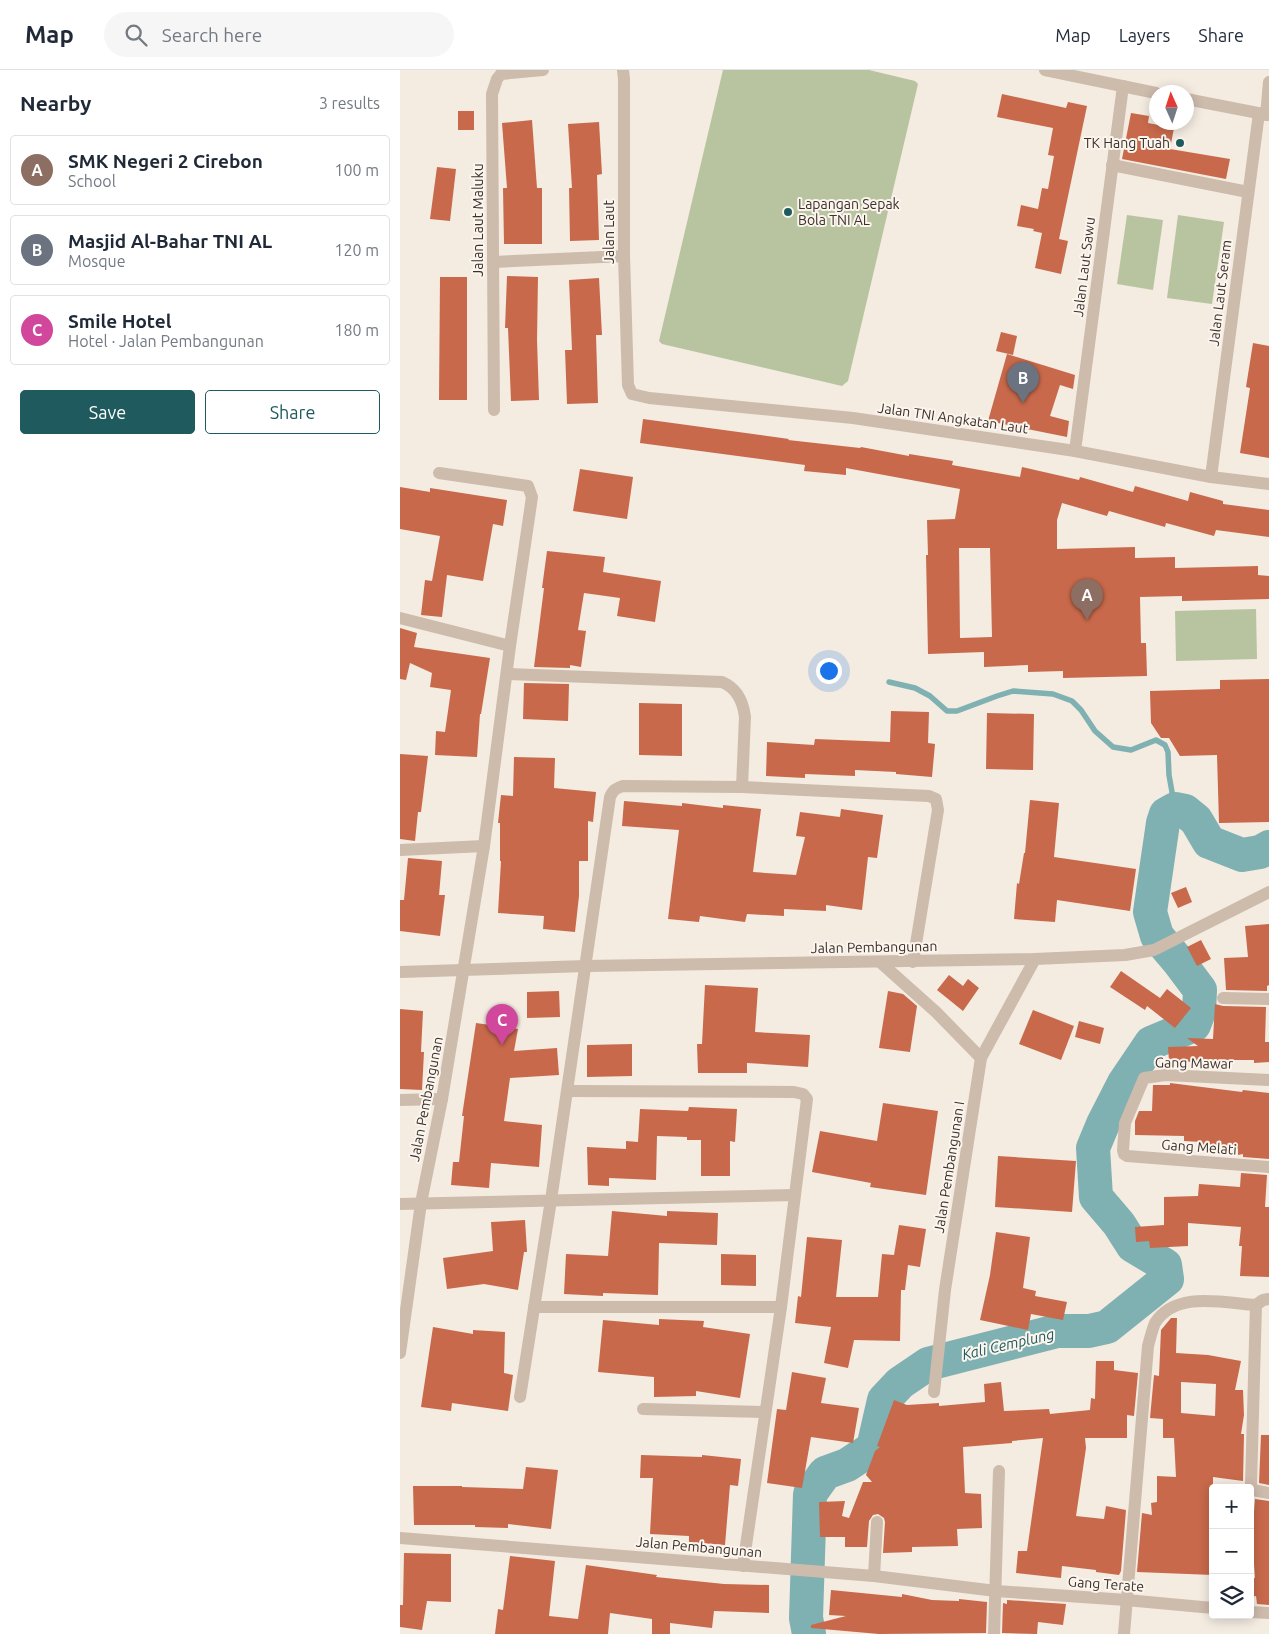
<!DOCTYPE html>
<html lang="en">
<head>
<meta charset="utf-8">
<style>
	body { margin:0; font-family:Ubuntu,sans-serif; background:#f6f6f7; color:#1f2937 }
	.controls { position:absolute; right:15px; bottom:15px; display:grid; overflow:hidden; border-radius:5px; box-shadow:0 2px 12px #0003 }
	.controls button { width:45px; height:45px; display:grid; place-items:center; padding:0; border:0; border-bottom:1px solid #e0e1e3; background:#fff; color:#1f2937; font:25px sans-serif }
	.compass { position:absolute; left:749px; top:15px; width:45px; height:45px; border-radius:50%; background:#fff; box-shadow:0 2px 12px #0003; rotate:357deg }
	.you { position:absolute; left:428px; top:600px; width:18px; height:18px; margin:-12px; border:4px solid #fff; border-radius:50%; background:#1a73e8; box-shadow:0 0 0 8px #1a73e833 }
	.badge { display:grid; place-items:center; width:32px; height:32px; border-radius:50%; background:#1f5a5e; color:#fff; font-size:16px; font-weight:700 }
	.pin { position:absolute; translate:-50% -41px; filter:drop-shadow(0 1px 2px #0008) }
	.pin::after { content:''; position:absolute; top:26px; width:18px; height:15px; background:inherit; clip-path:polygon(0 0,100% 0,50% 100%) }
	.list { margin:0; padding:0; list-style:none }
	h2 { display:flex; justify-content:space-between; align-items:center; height:65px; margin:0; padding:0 20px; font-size:21px }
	h2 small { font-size:16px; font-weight:400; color:#747a83 }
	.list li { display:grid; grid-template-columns:32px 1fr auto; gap:15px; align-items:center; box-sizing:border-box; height:70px; margin:0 10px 10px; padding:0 10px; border:1px solid #e0e1e3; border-radius:5px }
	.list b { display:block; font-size:19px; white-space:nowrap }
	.list p { margin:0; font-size:16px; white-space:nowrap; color:#747a83 }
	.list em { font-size:16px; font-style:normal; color:#747a83 }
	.actions { display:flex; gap:10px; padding:15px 20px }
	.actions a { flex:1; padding:11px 0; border:1px solid #1f5a5e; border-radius:5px; text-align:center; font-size:18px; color:#1f5a5e }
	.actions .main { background:#1f5a5e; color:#fff }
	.icon { flex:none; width:28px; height:28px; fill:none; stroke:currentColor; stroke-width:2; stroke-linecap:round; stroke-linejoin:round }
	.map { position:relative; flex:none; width:869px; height:1564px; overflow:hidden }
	header { display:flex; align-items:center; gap:30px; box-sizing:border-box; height:70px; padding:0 25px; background:#fff; border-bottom:1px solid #e0e1e3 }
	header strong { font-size:24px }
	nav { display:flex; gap:28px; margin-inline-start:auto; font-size:18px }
	.search { width:350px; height:45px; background:#f6f6f7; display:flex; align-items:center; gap:12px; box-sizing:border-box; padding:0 18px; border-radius:28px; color:#747a83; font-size:19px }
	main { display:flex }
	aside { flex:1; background:#fff }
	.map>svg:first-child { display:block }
	.green { fill:#b8c4a0 }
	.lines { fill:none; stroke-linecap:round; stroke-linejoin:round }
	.stream { stroke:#7fb0b2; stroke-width:5.5 }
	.river { stroke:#7fb0b2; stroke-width:34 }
	.building { fill:#c8694b; fill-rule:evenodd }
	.minor { stroke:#cdbbac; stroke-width:12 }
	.poi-dot { fill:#1f5a5e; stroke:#fbf5ee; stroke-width:2 }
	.labels { text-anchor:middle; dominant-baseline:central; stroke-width:4; stroke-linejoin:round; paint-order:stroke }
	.poi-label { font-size:14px; fill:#3b302b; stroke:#fbf5ee; text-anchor:end }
	.street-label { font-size:14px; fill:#3b302b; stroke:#fbf5ee }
	.water-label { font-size:15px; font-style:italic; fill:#1f5a5e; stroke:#fbf5ee }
</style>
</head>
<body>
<header>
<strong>Map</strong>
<div class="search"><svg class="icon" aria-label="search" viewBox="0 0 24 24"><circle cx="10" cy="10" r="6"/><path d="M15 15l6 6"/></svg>Search here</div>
<nav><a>Map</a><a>Layers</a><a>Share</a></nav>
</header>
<main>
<aside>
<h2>Nearby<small>3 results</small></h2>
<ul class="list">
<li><span class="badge" style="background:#8d6e63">A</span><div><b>SMK Negeri 2 Cirebon</b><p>School</p></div><em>100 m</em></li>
<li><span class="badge" style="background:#6b7280">B</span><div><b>Masjid Al-Bahar TNI AL</b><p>Mosque</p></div><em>120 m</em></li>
<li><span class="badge" style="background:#d1479c">C</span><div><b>Smile Hotel</b><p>Hotel · Jalan Pembangunan</p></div><em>180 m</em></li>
</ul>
<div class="actions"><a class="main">Save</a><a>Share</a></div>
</aside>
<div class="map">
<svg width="869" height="1564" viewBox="0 0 869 1564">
	<rect width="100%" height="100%" fill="#f4ebe1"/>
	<g class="green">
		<path d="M323 0H469L515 11 518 14 448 311 442 316 262 274 259 271Z"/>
		<path d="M727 145 763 150 753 220 717 214Z"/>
		<path d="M778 145 824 152 812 234 767 228Z"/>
		<path d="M856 539 857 589 776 591 775 541Z"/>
	</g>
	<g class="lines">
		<path class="stream" d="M489 612 515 618 530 626 547 641H557L597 626 613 621 653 624 672 631 681 640 695 661 713 677 731 680 756 670 765 675 768 682 769 705 775 739"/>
		<path class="river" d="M409 1564 406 1548 410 1424 425 1403 447 1395 473 1378 484 1330 500 1313 528 1294 657 1261H689L707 1257 767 1209 765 1195 733 1176 719 1154 696 1127 693 1078 703 1054 724 1013 751 973 794 955 799 942 800 920 779 892 757 866 750 842 763 753 766 744 775 739 785 741 796 750 809 772 842 785 860 782 869 777"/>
	</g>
	<g class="building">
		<path d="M602 24 666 38 668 32 687 36 659 169 668 171 661 204 635 198 642 163 633 161 634 159 617 156 621 135 638 139 642 118 648 119 654 86 648 85 653 58 597 47Z"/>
		<rect x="58" y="41" width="16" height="19"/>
		<path d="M731 43 749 46 748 53 774 58 770 79 830 89 826 109 722 89Z"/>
		<path d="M132 50 137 118H142V174H104L103 118H107L102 53Z"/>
		<path d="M199 52 202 104 197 105 199 170 170 171 169 118H172L168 54Z"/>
		<path d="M37 97 56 99 50 151 30 149Z"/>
		<path d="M107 206 138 207 137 270 139 330 111 331 108 258H105Z"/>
		<path d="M40 207H67V330H39Z"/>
		<path d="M199 208 202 265H196L198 333 167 334 165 280H172L169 210Z"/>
		<path d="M601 262 617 266 613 285 596 281Z"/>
		<path d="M853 273 869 276V388L840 383 850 318 846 317Z"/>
		<path d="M607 284 675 305 673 319 660 315 650 346 669 351 667 367 588 351Z"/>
		<path d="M243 349 389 369 388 370 460 378 461 377 509 386V384L553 391 552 395 620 407 622 397 679 410 680 407 733 422 735 416 788 431 790 422 823 431V434L869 440V467L816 460 814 466 766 453 765 457 709 441 707 446 662 433 657 450V479L735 477V488L775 487V498L858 496V505L869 506V529L782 531V526L740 527 741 573H746L747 606 663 608V601L628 602V595L584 597V582L528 584 526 485H528L527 450 555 449 560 419 446 398V405L404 401 405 395 240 373ZM559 478H590L592 567 560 568Z"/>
		<path d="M180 399 233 407 227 449 173 441Z"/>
		<path d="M0 417 30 422V418L107 430 103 456 93 454 83 511 47 505 42 547 21 545 25 510 32 511 40 466 0 459Z"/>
		<path d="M147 481 205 487 203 502 261 511 255 552 217 546 220 528 184 523 178 560 186 561 181 597 170 595V598L134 597 144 518H142Z"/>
		<path d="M0 558 17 563 14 577 90 588 81 644H80L77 687 35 685 36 661 45 662 51 620 30 617 32 603 10 593 6 610 0 609Z"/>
		<path d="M869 609V752L819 753 817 685 780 686 769 668H761L751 653 750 621 820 619V610Z"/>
		<path d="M124 613 169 614 168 651 123 649Z"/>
		<path d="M239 633 282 634V686L239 685Z"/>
		<path d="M491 641 529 642 528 673 535 674 532 707 496 704V702L455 700V706L405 704V708L366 706 367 672 414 675 415 669 490 672Z"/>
		<path d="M587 643 634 644 633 700 586 699Z"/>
		<path d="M0 684 28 686 21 742H18L15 771 0 769Z"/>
		<path d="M114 687 155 688 154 718 196 722 193 752 188 751V791H179V826L175 862 143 859 144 846 98 843 101 791H100V753H98L101 725 113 726Z"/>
		<path d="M630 730 659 733 654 787 736 799 730 841 657 830 655 852 614 849 617 813 619 814 624 783H625Z"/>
		<path d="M224 731 282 736V733L323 738V735L361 739 353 802 396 805 405 767 396 766 400 742 440 747 441 739 483 745 477 788 468 787 462 840 426 835V841L384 839V846L347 844 345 852 300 846 299 852 268 849 279 760 222 756Z"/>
		<path d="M8 788 42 791 39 825H45L40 866 0 861V830H4Z"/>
		<path d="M786 817 792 832 778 838 771 823Z"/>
		<path d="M869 854V915L867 916V921L826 920 824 888 848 887 845 856Z"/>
		<path d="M801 870 811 889 797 896 787 877Z"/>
		<path d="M721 901 760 928 767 919 791 938 775 958 747 936 745 940 710 917Z"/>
		<path d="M549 905 563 916 568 909 579 918 563 941 537 920Z"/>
		<path d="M305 915 358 918 355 962 410 965 408 997 347 993V1003H298L297 974H302Z"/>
		<path d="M159 921 160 947 127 948V922Z"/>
		<path d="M488 921 503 924 517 936 510 982 479 978Z"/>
		<path d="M815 934 823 936 866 937 865 972H869V992L854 993V990H823V993L769 991 768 977 798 976 787 968 813 969Z"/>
		<path d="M0 939 23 941 21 982H24L22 1020 0 1019Z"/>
		<path d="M633 940 674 956 661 990 619 974Z"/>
		<path d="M679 951 704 958 700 974 675 967Z"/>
		<path d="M76 953 118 959 114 981 157 978 159 1005 110 1008 104 1051 142 1055 139 1097 91 1093 89 1118 51 1115 53 1092H59L64 1046H62Z"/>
		<path d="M232 974V1006L187 1007V975Z"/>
		<path d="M770 1013 842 1022 843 1020 869 1023V1089L843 1087V1084L838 1085V1079L802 1078V1072L784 1071V1066L735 1065V1051L739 1041H752L753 1015H770Z"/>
		<path d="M483 1033 538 1041 526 1125 470 1117 471 1113 412 1102 420 1061 477 1071Z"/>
		<path d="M289 1037 337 1039 335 1072 330 1071V1106H301V1070H287V1067L257 1066 256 1110 209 1108V1116L188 1115 187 1077 226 1079V1071L238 1072 240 1039 288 1041Z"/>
		<path d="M598 1086 676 1091 672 1142 595 1137Z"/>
		<path d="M841 1103 867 1105 865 1137H869V1207L840 1206 842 1176H839L841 1157 788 1153V1176L750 1178 749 1171 736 1172 735 1157 764 1155V1127L798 1126 799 1114 840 1117Z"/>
		<path d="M212 1141 267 1146V1141L318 1143 317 1175 259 1173 258 1225 203 1223V1226L164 1224 166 1184 208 1186Z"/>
		<path d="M125 1150 127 1182H124L118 1220 84 1214 47 1219 43 1188 93 1181 91 1152Z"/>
		<path d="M499 1155 526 1159 520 1197 508 1195 505 1220H501L500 1271 454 1270 448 1298 424 1293 431 1257 395 1253 398 1226 401 1227 407 1167 442 1170 436 1227H478L482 1184 494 1185Z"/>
		<path d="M596 1162 630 1167 623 1218 636 1221 635 1226 667 1232 663 1250 631 1244 628 1260 580 1250 590 1205Z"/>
		<path d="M321 1184 356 1185V1216L321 1215Z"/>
		<path d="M771 1248H777L776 1283 808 1285 841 1291 835 1320H843L844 1345 841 1364H844L843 1411 813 1407V1505L737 1502 742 1443 752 1445 751 1433 757 1432V1406L776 1407 774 1368H763V1349L750 1348 754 1305 759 1306 761 1260ZM781 1312 816 1314 815 1346 781 1343Z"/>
		<path d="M259 1249 304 1251 303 1257 350 1264 340 1328 296 1321V1326L254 1327V1307L198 1302 203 1250 259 1255Z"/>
		<path d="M33 1257 73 1264V1260L105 1262 104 1303 113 1305 108 1341 52 1333 51 1341 21 1337Z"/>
		<path d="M696 1291H714V1300L738 1303 734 1346 727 1345V1368H685L686 1378 676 1446 704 1449 706 1436 726 1440 721 1501 719 1505 696 1502V1500L662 1496 661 1508 616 1503 618 1481H627L643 1368 612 1371V1373L563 1377 565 1423 581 1424 582 1458 557 1459 558 1476 512 1477V1482L483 1483 485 1452 484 1448 478 1444 473 1445 469 1451 467 1477H445V1467H420L419 1432 445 1431 442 1446 449 1448 463 1412H472L466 1405 475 1381 480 1377 477 1376 494 1330 507 1335 539 1333V1336L585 1332 584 1314 601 1312 604 1341 649 1339 650 1344 690 1340 691 1328 695 1329Z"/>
		<path d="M392 1302 426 1308 421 1333 459 1338 453 1373 411 1367 402 1418 367 1413 377 1339 386 1340Z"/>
		<path d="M861 1365H869V1415L859 1413Z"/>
		<path d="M241 1385 302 1387V1385L341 1389 338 1416 330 1415 325 1475 289 1472V1466L250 1464 253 1408H240Z"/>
		<path d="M126 1397 158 1400 151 1459 108 1454V1458L75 1457V1455H14L13 1416H62V1417L123 1419Z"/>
		<path d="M855 1429 869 1431V1535L857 1534 856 1526 850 1527V1509L855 1508 852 1467Z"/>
		<path d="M4 1483 51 1484V1532L27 1531 22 1560 0 1557V1535H3Z"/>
		<path d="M110 1486 155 1491 149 1546 178 1549 186 1495 257 1505 256 1507 324 1514 369 1515V1543L314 1541 312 1558 270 1553V1564H252V1549L210 1543 208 1564H95L98 1539 103 1540Z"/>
		<path d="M431 1520 502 1527V1524L532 1530 559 1531V1529L587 1532 586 1563 479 1564 411 1558V1555L446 1546 429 1545Z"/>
		<path d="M607 1530 666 1534 663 1555 638 1552 637 1564 602 1563 603 1533 607 1534Z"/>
	</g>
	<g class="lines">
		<g class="minor">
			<path d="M223 0 224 9V186L228 315 232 324 249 328 453 348 675 381 811 407 869 414"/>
			<path d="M645 0 756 23"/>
			<path d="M786 29 869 45"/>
			<path d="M866 45 869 12"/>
			<path d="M712 95 848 122"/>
			<path d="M93 192 224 186"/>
			<path d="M94 340 92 24 97 9 101 4 143 0"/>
			<path d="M675 381 723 16"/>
			<path d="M811 407 859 43"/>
			<path d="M0 548 110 576"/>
			<path d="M107 604 322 612C337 618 343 631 345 647L342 717"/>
			<path d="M0 780 84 776"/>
			<path d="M480 892 536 942 581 988"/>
			<path d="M0 902 186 896 635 889 725 885 754 880 869 822"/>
			<path d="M823 928 869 929"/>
			<path d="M869 1010 765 1005 744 1008 725 1053 723 1080 724 1084 727 1086 869 1097"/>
			<path d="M167 1021 394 1022 403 1024 407 1029 381 1237 343 1496"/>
			<path d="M0 1030 42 1029"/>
			<path d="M0 1134 394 1125"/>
			<path d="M869 1229 863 1230 856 1235 851 1415 853 1420 869 1423"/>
			<path d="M134 1237H381"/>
			<path d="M0 1283 21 1133 42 1029 84 776 110 576 132 427 128 416 39 403"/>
			<path d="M534 1322 545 1220 581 988 635 889"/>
			<path d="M120 1327 151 1130 210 727C213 720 216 718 223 716L342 717 529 726 536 729 538 740 513 892"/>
			<path d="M243 1339 365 1342"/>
			<path d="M0 1468 474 1506 596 1521 726 1530 813 1538"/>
			<path d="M474 1506 477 1452"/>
			<path d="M850 1542 869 1543"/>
			<path d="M594 1564 599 1401"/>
			<path d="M724 1564 748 1276C750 1269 752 1260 755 1253 776 1220 824 1233 856 1235"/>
		</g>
	</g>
	<g class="poi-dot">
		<circle cx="780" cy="73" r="5"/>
		<circle cx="388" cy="142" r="5"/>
	</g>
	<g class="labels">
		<g class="poi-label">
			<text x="770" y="73">TK Hang Tuah</text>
			<text x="398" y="134" text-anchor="start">Lapangan Sepak<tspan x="398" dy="16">Bola TNI AL</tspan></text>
		</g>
		<g class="street-label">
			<text transform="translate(78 150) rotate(-90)">Jalan Laut Maluku</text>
			<text transform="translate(209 162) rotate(-90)">Jalan Laut</text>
			<text transform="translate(684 197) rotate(-83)">Jalan Laut Sawu</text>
			<text transform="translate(820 223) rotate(-83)">Jalan Laut Seram</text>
			<text transform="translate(553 348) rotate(8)">Jalan TNI Angkatan Laut</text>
			<text transform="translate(474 877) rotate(-1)">Jalan Pembangunan</text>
			<text transform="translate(794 993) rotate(1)">Gang Mawar</text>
			<text transform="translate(26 1029) rotate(-79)">Jalan Pembangunan</text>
			<text transform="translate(799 1077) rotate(4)">Gang Melati</text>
			<text transform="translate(549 1097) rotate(-81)">Jalan Pembangunan I</text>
			<text transform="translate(299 1477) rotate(5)">Jalan Pembangunan</text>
			<text transform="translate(706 1514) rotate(4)">Gang Terate</text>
		</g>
		<g class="water-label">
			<text transform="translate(608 1274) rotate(-13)">Kali Cemplung</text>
		</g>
	</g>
</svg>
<div class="controls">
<button>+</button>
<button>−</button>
<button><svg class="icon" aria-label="layers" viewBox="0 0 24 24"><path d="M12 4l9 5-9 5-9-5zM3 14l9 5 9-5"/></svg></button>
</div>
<svg class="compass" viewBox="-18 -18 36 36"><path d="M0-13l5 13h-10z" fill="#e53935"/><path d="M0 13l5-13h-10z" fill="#747a83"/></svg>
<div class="you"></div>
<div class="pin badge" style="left:687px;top:550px;background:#8d6e63">A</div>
<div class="pin badge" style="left:623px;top:333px;background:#6b7280">B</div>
<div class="pin badge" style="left:102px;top:975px;background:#d1479c">C</div>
</div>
</main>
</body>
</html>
